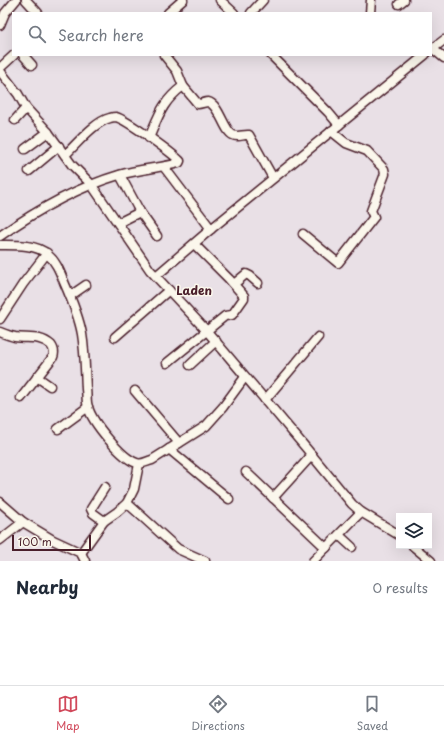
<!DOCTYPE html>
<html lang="en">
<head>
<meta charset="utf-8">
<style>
	body { margin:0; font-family:"Playpen Sans",sans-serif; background:#f2f2f3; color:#1f2937 }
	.controls { position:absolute; right:12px; bottom:12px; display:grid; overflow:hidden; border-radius:0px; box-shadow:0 4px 16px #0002 }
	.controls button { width:36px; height:36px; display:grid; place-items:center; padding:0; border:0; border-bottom:1px solid #e0e1e3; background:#fff; color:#1f2937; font:20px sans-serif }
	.scale { position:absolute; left:12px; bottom:10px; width:79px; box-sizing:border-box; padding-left:4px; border:2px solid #4a1f2b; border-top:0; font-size:11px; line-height:14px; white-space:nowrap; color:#4a1f2b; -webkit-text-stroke:3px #fbf7ec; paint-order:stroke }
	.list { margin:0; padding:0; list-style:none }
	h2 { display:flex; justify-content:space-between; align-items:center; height:52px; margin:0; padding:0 16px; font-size:17px }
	h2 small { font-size:13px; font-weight:400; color:#747a83 }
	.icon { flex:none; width:22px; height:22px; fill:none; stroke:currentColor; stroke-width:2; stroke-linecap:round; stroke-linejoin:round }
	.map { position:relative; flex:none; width:444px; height:561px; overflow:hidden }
	.search { position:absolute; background:#fff; box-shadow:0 4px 16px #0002; left:12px; right:12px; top:12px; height:44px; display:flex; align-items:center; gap:10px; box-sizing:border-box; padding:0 14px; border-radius:0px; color:#747a83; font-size:15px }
	.sheet { height:124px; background:#fff }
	nav { display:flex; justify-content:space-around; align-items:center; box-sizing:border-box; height:56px; border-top:1px solid #e0e1e3; background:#fff; font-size:11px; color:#747a83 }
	nav a { display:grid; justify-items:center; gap:2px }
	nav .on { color:#d1495b }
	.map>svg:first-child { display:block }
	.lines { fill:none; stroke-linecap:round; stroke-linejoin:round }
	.minor-casing { stroke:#4a1f2b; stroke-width:11 }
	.minor { stroke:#fbf7ec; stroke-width:8 }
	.labels { text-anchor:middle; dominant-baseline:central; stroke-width:3; stroke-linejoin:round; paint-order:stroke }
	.quarter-label { font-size:12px; font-weight:bold; fill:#4a1f2b; stroke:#fbf7ec }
</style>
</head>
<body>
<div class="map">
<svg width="444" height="561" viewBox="0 0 444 561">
	<rect width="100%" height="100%" fill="#e9e0e6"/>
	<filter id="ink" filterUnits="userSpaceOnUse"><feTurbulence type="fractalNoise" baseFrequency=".025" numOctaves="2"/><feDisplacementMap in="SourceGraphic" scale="8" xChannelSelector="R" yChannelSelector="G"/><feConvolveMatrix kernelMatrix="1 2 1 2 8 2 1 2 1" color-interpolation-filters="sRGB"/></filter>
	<g filter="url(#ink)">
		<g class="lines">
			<defs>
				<g id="minor">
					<path d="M26 0 38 13"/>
					<path d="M220 0 234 13"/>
					<path d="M399 4 404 0"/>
					<path d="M168 13 183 0"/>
					<path d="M251 13 263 0"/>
					<path d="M370 13 371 0"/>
					<path d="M0 25 5 13 16 0"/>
					<path d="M433 49 444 58"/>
					<path d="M431 50 444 40"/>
					<path d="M23 55 32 65"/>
					<path d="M271 55 328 112 339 125"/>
					<path d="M0 68 14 55"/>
					<path d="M0 71 18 94 26 108 48 132 72 165 91 184 150 270 206 330 306 448 352 504 361 512 399 535"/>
					<path d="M183 86 198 104C201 104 205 102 208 102 219 104 224 131 233 135 238 138 244 134 249 135L273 178"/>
					<path d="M15 120 26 108"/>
					<path d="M149 138C159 115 162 102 183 86L177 71 164 55"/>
					<path d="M25 149 48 132"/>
					<path d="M164 167 211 229"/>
					<path d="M29 171 59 146"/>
					<path d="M120 175 140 212 157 236"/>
					<path d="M118 223 140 212"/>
					<path d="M303 234 338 263 374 217 371 211 385 174 384 169 367 151 346 143 331 131"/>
					<path d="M0 236C37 210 75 188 119 175 139 169 160 168 179 163L180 161C171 152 127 120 116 117 113 117 113 117 110 118 94 122 77 144 65 155"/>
					<path d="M0 245C14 245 36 244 47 254 56 261 60 272 64 282 71 298 79 317 82 334 85 352 85 371 86 389 87 395 86 402 88 407 92 422 122 459 137 463 142 465 147 461 152 460L206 426 223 407 245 377"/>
					<path d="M156 276 211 229 425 55"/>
					<path d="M234 284 246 274 250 276 258 283"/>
					<path d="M70 296 86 285"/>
					<path d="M0 319 23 284 47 253"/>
					<path d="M0 332C5 334 10 336 15 337 28 339 40 335 51 345 54 349 55 352 53 357L21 398"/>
					<path d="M115 337 169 290"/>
					<path d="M167 363 225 316 232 315 244 298V296L229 279 194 244"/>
					<path d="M190 365 216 341"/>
					<path d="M37 377 50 386"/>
					<path d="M135 391 179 443"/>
					<path d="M265 400 318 337"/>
					<path d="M58 429 88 407"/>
					<path d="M169 449 229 499"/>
					<path d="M246 472 326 548"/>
					<path d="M273 498 312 455"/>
					<path d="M0 502 23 522 53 540 81 553 104 521 117 512 127 503 134 489 139 464"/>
					<path d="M127 503 178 549 205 561"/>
					<path d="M104 521 93 513 91 509 105 487"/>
					<path d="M339 535 352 547"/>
					<path d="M0 540 23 522"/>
					<path d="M413 546 431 561"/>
					<path d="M81 553 85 561"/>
					<path d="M313 561 361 512"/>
				</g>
			</defs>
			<use href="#minor" class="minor-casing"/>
			<use href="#minor" class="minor"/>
		</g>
	</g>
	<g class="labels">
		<g class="quarter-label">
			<text x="194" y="290">Laden</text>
		</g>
	</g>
</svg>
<div class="controls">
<button><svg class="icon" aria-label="layers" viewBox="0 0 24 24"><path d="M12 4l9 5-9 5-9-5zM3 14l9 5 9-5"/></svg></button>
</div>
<div class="scale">100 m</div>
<div class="search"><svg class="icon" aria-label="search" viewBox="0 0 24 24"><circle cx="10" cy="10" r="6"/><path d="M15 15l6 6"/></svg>Search here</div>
</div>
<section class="sheet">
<h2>Nearby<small>0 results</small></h2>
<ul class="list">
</ul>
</section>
<nav>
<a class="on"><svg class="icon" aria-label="map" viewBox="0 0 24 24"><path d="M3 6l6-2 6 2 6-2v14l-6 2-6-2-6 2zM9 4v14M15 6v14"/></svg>Map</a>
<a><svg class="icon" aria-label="directions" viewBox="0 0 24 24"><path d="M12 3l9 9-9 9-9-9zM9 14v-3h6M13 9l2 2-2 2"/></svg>Directions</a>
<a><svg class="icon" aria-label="saved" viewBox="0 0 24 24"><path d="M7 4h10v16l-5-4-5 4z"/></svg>Saved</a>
</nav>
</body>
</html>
